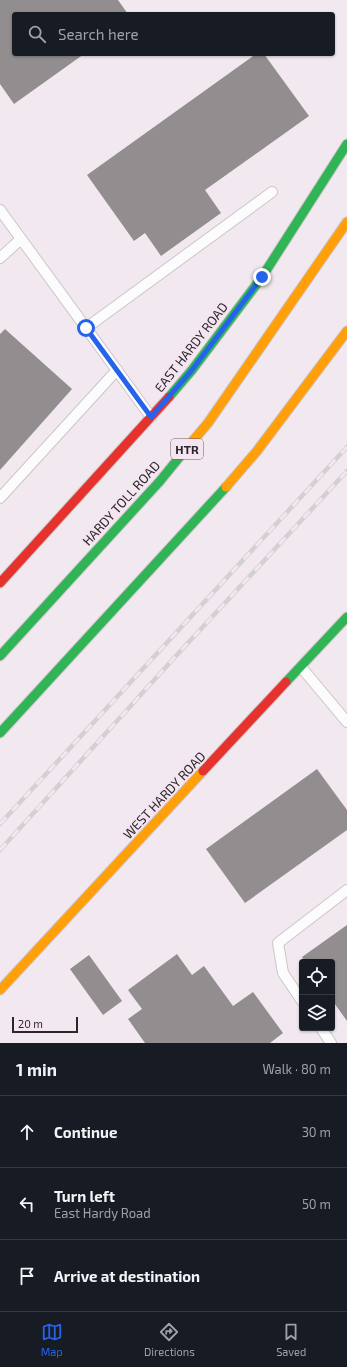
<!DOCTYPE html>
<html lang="en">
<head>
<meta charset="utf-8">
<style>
	body { margin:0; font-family:"Exo 2",sans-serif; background:#242831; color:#f1f3f6 }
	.controls { position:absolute; right:12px; bottom:12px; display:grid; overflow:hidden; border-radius:4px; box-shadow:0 1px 3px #0004 }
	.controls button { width:36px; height:36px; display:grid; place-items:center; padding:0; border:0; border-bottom:1px solid #363941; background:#171b24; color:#f1f3f6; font:20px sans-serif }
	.scale { position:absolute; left:12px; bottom:10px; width:66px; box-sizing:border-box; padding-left:4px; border:2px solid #2d272b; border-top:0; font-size:11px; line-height:14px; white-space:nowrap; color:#2d272b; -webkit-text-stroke:3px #f5e5f0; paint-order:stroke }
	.stop { position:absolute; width:12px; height:12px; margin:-9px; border:3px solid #2563eb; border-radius:50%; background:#fff }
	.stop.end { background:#2563eb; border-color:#fff; box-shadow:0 1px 4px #0008 }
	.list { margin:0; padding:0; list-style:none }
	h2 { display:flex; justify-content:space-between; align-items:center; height:52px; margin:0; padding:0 16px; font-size:17px }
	h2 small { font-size:13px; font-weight:400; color:#9ea1a6 }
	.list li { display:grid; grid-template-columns:26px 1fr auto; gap:12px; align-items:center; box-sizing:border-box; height:72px; padding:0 16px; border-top:1px solid #363941 }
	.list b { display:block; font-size:15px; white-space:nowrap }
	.list p { margin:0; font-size:13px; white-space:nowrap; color:#9ea1a6 }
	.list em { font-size:13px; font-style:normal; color:#9ea1a6 }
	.icon { flex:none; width:22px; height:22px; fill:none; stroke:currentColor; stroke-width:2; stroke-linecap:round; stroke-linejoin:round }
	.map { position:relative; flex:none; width:347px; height:1043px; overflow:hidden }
	.search { position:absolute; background:#171b24; box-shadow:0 1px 3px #0004; left:12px; right:12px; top:12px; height:44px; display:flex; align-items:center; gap:10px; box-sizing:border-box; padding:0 14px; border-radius:4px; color:#9ea1a6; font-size:15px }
	.sheet { height:268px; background:#171b24 }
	nav { display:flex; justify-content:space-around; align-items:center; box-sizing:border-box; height:56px; border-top:1px solid #363941; background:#171b24; font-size:11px; color:#9ea1a6 }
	nav a { display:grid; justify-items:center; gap:2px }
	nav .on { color:#2563eb }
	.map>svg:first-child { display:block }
	.building { fill:#928e8f }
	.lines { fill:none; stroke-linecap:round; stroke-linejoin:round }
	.lane-casing { stroke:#ccc5ca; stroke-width:12 }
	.fast-casing { stroke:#ccc5ca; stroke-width:11 }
	.slow-casing { stroke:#ccc5ca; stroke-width:11 }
	.jam-casing { stroke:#ccc5ca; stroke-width:11 }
	.lane { stroke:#fdfcfd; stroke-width:10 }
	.fast { stroke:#30b455; stroke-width:9 }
	.slow { stroke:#ff9f0a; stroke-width:9 }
	.jam { stroke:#e5322d; stroke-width:9 }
	.rail-casing { stroke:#d3d0d2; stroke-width:4.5 }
	.rail { stroke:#f5e5f0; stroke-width:3; stroke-dasharray:9; stroke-linecap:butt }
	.route { stroke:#2563eb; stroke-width:5 }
	.labels { text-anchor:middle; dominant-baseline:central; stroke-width:4; stroke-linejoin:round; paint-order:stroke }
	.shield { fill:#f5e5f0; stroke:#696066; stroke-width:1 }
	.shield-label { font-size:12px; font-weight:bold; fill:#2d272b }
	.street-label { font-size:13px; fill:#2d272b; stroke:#f5e5f0 }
</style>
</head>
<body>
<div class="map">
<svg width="347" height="1043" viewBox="0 0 347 1043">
	<rect width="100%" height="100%" fill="#f2e8ef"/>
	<g class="building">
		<path d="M0 0H118L128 14H14V54H84L14 104 0 84Z"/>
		<path d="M256 54H264L309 116 205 190 221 213 161 256 145 233 134 241 87 175Z"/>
		<path d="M5 329 72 389 0 470V334Z"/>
		<path d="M317 769 347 810V830L245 903 206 849Z"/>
		<path d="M347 925V1021L332 1000V962H305L302 957Z"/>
		<path d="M177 954 192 975 204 966 233 1006 253 992 283 1033 270 1043H145L128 1019 142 1009 128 990Z"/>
		<path d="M89 955 122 1001 103 1015 70 969Z"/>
	</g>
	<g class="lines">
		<defs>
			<g id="lane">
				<path d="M0 210 151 417"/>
				<path d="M0 258 21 239"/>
				<path d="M86 328 272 192"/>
				<path d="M0 498 117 370"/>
				<path d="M301 667 347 722"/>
				<path d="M302 1001 283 973 278 943 347 890"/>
				<path d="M321 1028 331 1043"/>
			</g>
			<g id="fast">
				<path d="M169 397 192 370 262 277 347 144"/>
				<path d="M0 656 160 481 186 449"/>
				<path d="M286 682 347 617"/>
				<path d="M0 733 226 487"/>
			</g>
			<g id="slow">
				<path d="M186 449 208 423 347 222"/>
				<path d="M226 487 257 451 347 331"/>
				<path d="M0 990 203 771"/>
			</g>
			<g id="jam">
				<path d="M0 583 169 397"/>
				<path d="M203 771 286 682"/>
			</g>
		</defs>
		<use href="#lane" class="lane-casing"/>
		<use href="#fast" class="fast-casing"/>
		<use href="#slow" class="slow-casing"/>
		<use href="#jam" class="jam-casing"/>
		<use href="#lane" class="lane"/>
		<use href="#fast" class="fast"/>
		<use href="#slow" class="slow"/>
		<use href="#jam" class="jam"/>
		<defs>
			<g id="rail">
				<path d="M0 824 347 447"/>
				<path d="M0 850 175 657 347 471"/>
			</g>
		</defs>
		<use href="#rail" class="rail-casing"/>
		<use href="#rail" class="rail"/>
	</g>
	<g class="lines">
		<path class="route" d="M86 328 151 417 192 370 262 277"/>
	</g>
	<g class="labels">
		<rect class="shield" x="171" y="439" width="32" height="20" rx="3"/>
		<g class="shield-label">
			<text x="187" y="449">HTR</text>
		</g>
		<g class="street-label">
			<text transform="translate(191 347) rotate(-52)">EAST HARDY ROAD</text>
			<text transform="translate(121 503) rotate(-48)">HARDY TOLL ROAD</text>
			<text transform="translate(164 795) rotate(-47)">WEST HARDY ROAD</text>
		</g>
	</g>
</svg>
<div class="controls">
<button><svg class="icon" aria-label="locate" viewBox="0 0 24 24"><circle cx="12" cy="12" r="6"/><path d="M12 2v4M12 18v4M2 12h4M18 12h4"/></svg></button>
<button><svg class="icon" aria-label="layers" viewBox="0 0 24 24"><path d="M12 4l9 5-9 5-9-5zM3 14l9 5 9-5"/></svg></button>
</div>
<div class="scale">20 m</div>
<div class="stop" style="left:86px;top:328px"></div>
<div class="stop end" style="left:262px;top:277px"></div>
<div class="search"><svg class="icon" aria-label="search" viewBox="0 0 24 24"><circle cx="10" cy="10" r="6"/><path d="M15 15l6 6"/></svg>Search here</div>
</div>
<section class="sheet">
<h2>1 min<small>Walk · 80 m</small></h2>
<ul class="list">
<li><svg class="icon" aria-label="ahead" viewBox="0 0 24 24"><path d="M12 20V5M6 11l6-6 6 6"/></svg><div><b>Continue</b></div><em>30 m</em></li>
<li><svg class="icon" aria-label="left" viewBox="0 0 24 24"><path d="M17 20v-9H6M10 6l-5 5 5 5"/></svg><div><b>Turn left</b><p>East Hardy Road</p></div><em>50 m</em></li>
<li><svg class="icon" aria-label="arrive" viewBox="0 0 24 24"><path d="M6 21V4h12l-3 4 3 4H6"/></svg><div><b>Arrive at destination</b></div></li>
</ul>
</section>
<nav>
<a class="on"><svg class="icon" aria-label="map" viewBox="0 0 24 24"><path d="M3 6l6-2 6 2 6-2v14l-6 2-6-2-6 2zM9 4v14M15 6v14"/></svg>Map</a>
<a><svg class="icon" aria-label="directions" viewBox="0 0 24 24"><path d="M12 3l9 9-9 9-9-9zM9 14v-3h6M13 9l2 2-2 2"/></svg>Directions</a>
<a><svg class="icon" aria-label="saved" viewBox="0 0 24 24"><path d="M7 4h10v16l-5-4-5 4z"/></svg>Saved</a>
</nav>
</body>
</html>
